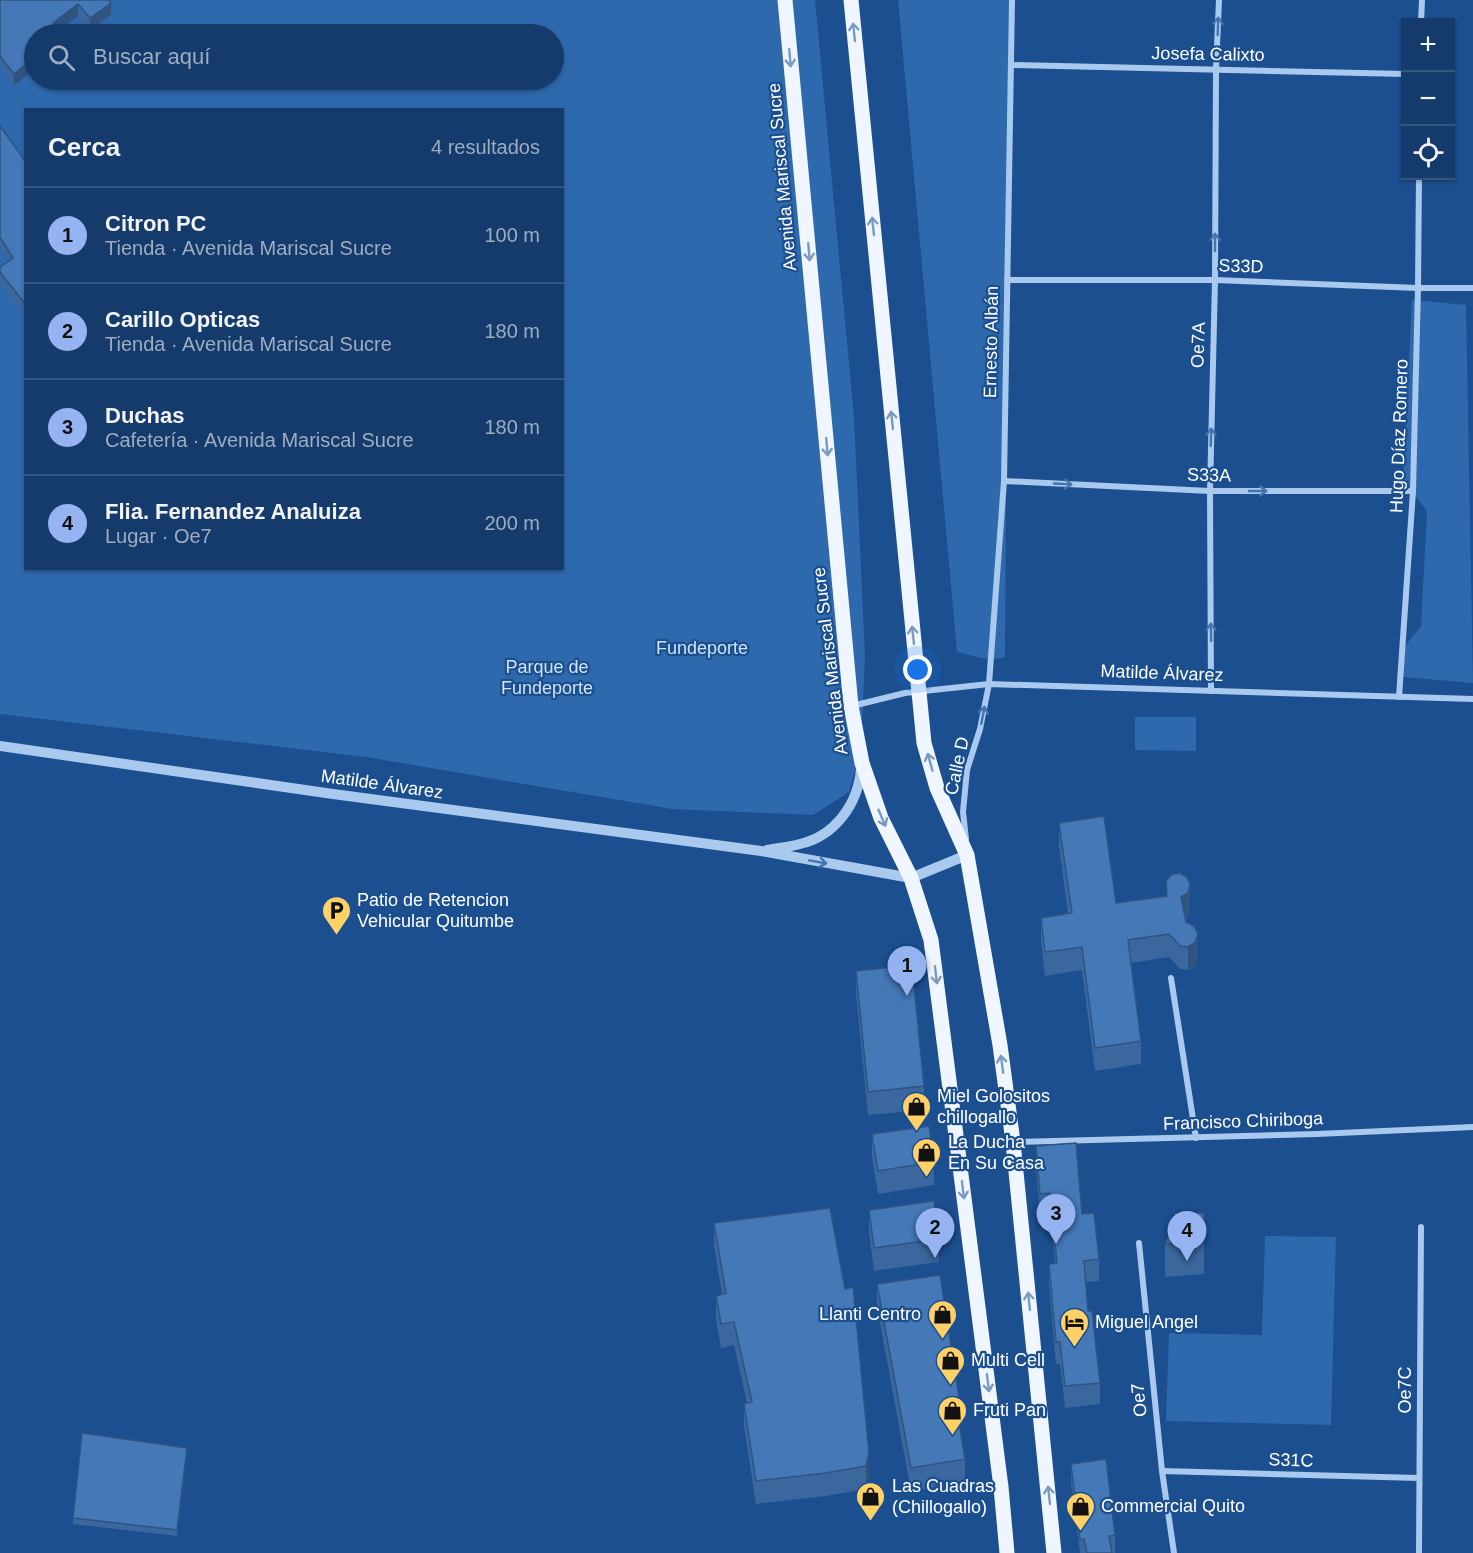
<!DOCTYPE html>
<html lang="es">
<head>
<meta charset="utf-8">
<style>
	body { margin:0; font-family:Helvetica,sans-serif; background:#1d4271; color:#f1f3f6 }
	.controls { position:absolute; right:18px; top:18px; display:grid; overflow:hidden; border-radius:0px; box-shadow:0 2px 4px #0004 }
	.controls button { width:54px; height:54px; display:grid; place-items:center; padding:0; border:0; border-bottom:2px solid #33557e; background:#143b6b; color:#f1f3f6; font:30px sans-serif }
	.you { position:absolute; left:918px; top:670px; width:21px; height:21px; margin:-15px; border:4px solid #fff; border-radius:50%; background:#1a73e8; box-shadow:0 0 0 9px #1a73e833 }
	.badge { display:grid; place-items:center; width:39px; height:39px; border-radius:50%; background:#95b2f1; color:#111; font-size:20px; font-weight:700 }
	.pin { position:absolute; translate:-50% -50px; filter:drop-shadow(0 2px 3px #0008) }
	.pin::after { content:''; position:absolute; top:32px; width:21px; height:18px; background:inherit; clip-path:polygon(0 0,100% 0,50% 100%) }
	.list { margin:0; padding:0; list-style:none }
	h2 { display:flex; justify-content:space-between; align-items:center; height:78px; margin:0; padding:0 24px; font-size:26px }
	h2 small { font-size:20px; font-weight:400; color:#9dadc1 }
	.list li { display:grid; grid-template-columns:39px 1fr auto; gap:18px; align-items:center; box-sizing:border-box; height:96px; padding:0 24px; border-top:2px solid #33557e }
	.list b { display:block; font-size:22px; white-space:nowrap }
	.list p { margin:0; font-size:20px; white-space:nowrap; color:#9dadc1 }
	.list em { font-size:20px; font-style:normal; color:#9dadc1 }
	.icon { flex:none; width:33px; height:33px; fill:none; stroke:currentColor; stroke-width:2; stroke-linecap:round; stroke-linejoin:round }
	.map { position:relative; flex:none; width:1473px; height:1553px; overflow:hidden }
	.search { position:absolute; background:#143b6b; box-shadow:0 2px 4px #0004; left:24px; top:24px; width:540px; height:66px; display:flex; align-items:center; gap:15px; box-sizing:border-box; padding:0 21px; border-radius:33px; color:#9dadc1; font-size:22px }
	.panel { position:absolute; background:#143b6b; box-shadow:0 2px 4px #0004; left:24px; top:108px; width:540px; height:462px; border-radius:0px }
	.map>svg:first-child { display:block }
	.green { fill:#2e69ad; fill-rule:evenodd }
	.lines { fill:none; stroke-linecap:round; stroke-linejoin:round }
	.minor { stroke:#a9c9ee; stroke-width:6 }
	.tertiary { stroke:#a9c9ee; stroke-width:10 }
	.primary { stroke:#f0f6ff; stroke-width:15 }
	.wall { fill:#3a679d }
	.shaded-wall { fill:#305480 }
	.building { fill:#4478b7; stroke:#305480; stroke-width:1.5 }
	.oneway { stroke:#4674ac }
	.oneway2 { stroke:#7b9ac1 }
	.labels { text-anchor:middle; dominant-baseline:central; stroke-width:4.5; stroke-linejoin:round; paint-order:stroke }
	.street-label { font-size:18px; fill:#fff; stroke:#1b4f8f }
	.park-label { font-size:18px; fill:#cfe3fa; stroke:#1b4f8f }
	.poi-label { font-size:18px; fill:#fff; stroke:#1b4f8f; text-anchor:start }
</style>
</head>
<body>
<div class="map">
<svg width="1473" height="1553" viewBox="0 0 1473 1553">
	<rect width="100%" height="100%" fill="#1b4f8f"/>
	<g class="green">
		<path d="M0 0H815L854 417 865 656 861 749 849 792 813 815 672 809 366 757 0 714ZM34 34H554V80H34ZM26 110H562V568H26Z"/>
		<path d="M898 0H1009L1005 657 990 660 957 652Z"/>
		<path d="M1412 300 1466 305 1473 683 1403 677 1405 646 1421 626 1427 511 1403 480Z"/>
		<path d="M1135 717H1196V751L1135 750Z"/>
		<path d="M1265 1236 1336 1237 1331 1425 1166 1421 1169 1333 1262 1335Z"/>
	</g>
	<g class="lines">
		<g class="minor">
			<path d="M1421 22 1422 0"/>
			<path d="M1011 65 1406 74"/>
			<path d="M1007 280H1215L1418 288H1473"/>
			<path d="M1004 481 1210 491H1413"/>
			<path d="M1211 691 1210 491 1215 280 1216 69 1219 0"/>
			<path d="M1399 697 1413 491 1418 288 1419 176"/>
			<path d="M852 706 905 693 989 684 1473 699"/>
			<path d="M966 839 963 812 967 770 980 729 989 684 1004 481 1012 0"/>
			<path d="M1171 978 1196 1138"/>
			<path d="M1015 1142 1317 1134 1473 1127"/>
			<path d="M1139 1243 1162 1471 1174 1553"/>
			<path d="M1162 1471 1419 1478"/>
			<path d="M1419 1553 1421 1227"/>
		</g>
		<g class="tertiary">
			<path d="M0 746 333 794 761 851 911 878 967 855"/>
			<path d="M767 850C778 848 789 847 800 844 835 836 858 804 861 769"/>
		</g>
		<g class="primary">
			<path d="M785 0 851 706 862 763 881 818 911 878 931 940 1001 1487 1007 1553"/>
			<path d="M851 0 924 743 937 788 967 855 1000 1045 1013 1142 1054 1553"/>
		</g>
	</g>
	<g class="wall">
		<path d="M0 0H109L111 15 90 30 78 16 58 31 34 34V70L14 85 0 68Z"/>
		<path d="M0 126 26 162V317L0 284V267L8 262 0 249Z"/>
		<path d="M1059 823 1116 903 1166 896V881L1190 908 1188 916 1185 918 1198 958 1195 966 1188 970 1180 969 1169 957 1131 963 1141 1041V1064L1095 1071 1082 970 1045 976 1041 941V918L1068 914 1059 846Z"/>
		<path d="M856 971 924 1086V1110L868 1115 856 994Z"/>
		<path d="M872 1134 934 1162V1185L878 1194 872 1157Z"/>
		<path d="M1036 1146 1082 1214 1099 1259V1281L1086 1282 1088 1311 1100 1383V1404L1065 1408 1060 1364H1056L1049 1285V1264L1055 1263 1050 1215 1040 1216 1036 1168Z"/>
		<path d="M830 1208 869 1476 866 1489 826 1496 756 1504 744 1427V1404L747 1403 734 1345 721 1348 716 1319V1296L722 1294 714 1246V1223Z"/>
		<path d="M869 1210 939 1239V1262L874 1271 869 1233Z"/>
		<path d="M1204 1213V1274L1165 1277V1244Z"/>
		<path d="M877 1284 959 1398V1421L965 1459V1482L911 1491 877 1307Z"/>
		<path d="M187 1454 177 1536 73 1524V1518Z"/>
		<path d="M1071 1464 1115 1535V1553H1080L1071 1483Z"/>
	</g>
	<g class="shaded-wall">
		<path d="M111 3V15L90 30V18Z"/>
		<path d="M78 4V16L54 34 53 23Z"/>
		<path d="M34 58V70L14 85V74Z"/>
		<path d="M1190 885V908L1188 916 1181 921V897Z"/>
		<path d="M1198 934V958L1195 966 1188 970V947Z"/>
		<path d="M187 1448V1454L177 1536V1530Z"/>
		<path d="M869 1453V1476L866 1489V1466Z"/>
	</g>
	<g class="building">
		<path d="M0 0H109L111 3 90 18 78 4 53 23 61 34H34V58L14 74 0 56Z"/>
		<path d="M0 126 26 162V305L0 272V267L13 258 0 237Z"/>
		<path d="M1104 816 1116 903 1167 896 1166 881 1171 875 1180 873 1187 877 1190 885 1188 893 1181 897 1186 922 1194 926 1198 934 1195 943 1188 947 1180 946 1169 934 1128 940 1141 1041 1095 1048 1082 947 1045 952 1041 918 1072 913 1059 823Z"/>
		<path d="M912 965 924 1086 868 1092 856 971Z"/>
		<path d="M929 1126 934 1162 878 1171 872 1134Z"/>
		<path d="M1076 1143 1082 1214 1094 1213 1099 1259 1084 1261 1088 1311H1092L1100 1383 1065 1386 1060 1342H1056L1049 1264 1057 1263 1050 1193 1040 1194 1036 1146Z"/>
		<path d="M934 1201 939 1239 874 1248 869 1210Z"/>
		<path d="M830 1208 845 1289 853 1287 869 1453 866 1466 826 1473 756 1481 744 1404 752 1402 734 1322 721 1324 716 1296 726 1293 714 1223Z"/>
		<path d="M1175 1213H1204V1241L1165 1244Z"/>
		<path d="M940 1275 959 1398H955L965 1459 911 1468 877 1284Z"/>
		<path d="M82 1433 187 1448 177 1530 73 1518Z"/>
		<path d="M1106 1459 1115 1535 1109 1536 1112 1553H1087L1084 1539 1080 1540 1071 1464Z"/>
	</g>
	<defs><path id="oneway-shaft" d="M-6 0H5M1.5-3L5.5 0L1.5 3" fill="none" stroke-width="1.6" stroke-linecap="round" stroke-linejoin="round" transform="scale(1.5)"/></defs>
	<g class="oneway">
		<use href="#oneway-shaft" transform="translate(1218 26) rotate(-88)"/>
		<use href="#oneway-shaft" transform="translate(1215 242) rotate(-90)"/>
		<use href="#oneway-shaft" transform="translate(1211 437) rotate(-88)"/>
		<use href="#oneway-shaft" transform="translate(1063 484) rotate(3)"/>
		<use href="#oneway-shaft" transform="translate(1258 491)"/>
		<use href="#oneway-shaft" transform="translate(1211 632) rotate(-91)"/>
		<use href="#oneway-shaft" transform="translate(983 715) rotate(-79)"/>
		<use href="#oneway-shaft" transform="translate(818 862) rotate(10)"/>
	</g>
	<g class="oneway2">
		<use href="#oneway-shaft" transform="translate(854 32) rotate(-96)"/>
		<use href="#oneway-shaft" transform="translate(790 58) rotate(85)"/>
		<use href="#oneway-shaft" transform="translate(873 226) rotate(-96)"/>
		<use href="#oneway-shaft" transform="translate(809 252) rotate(85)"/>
		<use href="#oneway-shaft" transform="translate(892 420) rotate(-96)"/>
		<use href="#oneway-shaft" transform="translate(827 447) rotate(85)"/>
		<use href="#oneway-shaft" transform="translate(913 635) rotate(-96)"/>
		<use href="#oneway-shaft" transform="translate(930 762) rotate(-106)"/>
		<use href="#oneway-shaft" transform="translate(882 818) rotate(67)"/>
		<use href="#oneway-shaft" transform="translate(936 975) rotate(83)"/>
		<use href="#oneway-shaft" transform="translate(1002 1064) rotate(-98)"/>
		<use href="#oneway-shaft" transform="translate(963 1190) rotate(83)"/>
		<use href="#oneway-shaft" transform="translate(1029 1301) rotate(-96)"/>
		<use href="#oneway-shaft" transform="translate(988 1383) rotate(83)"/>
		<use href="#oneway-shaft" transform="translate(1049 1495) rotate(-96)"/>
	</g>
	<defs>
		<symbol id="parking-pin" viewBox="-11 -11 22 30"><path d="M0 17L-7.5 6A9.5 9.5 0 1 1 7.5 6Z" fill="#ffd166" stroke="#1b4f8f"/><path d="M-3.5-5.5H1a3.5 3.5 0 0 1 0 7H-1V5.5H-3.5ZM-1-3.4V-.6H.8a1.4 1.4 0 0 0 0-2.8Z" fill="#111"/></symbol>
		<symbol id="shop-pin" viewBox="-11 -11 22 30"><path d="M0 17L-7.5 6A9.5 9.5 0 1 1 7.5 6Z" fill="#ffd166" stroke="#1b4f8f"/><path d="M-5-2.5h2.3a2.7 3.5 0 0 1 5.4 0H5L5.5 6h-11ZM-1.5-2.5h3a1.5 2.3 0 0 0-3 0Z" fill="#111"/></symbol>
		<symbol id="hotel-pin" viewBox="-11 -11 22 30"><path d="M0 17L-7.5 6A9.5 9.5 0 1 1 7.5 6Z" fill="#ffd166" stroke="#1b4f8f"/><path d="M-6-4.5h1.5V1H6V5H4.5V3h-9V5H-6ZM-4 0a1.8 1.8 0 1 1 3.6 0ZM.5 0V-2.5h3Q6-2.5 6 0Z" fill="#111"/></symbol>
	</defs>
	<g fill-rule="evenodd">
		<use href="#parking-pin" x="320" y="894" width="33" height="45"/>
		<use href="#shop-pin" x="900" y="1090" width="33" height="45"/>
		<use href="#shop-pin" x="910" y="1136" width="33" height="45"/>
		<use href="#shop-pin" x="926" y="1298" width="33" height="45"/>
		<use href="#hotel-pin" x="1058" y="1306" width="33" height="45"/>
		<use href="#shop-pin" x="934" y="1344" width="33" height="45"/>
		<use href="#shop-pin" x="936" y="1394" width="33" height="45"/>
		<use href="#shop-pin" x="854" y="1480" width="33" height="45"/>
		<use href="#shop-pin" x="1064" y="1490" width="33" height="45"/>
	</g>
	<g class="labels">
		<g class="street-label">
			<text transform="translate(1208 54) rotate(1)">Josefa Calixto</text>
			<text transform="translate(782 177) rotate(-95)">Avenida Mariscal Sucre</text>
			<text transform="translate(1241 266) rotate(2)">S33D</text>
			<text transform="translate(991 342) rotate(-89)">Ernesto Albán</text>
			<text transform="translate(1198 345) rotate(-88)">Oe7A</text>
			<text transform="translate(1399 436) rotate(-88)">Hugo Díaz Romero</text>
			<text transform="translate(1209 475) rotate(1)">S33A</text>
			<text transform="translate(830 661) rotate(-97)">Avenida Mariscal Sucre</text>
			<text transform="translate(1162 673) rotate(2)">Matilde Álvarez</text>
			<text transform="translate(957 766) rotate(-78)">Calle D</text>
			<text transform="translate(382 784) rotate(8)">Matilde Álvarez</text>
			<text transform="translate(1243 1121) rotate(-2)">Francisco Chiriboga</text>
			<text transform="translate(1405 1390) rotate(-90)">Oe7C</text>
			<text transform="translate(1139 1400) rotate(-96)">Oe7</text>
			<text transform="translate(1291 1460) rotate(2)">S31C</text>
		</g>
		<g class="park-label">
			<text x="702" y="648">Fundeporte</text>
			<text x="547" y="667">Parque de<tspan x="547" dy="21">Fundeporte</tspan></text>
		</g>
		<g class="poi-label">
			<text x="357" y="900">Patio de Retencion<tspan x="357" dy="21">Vehicular Quitumbe</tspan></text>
			<text x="937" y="1096">Miel Golositos<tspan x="937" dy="21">chillogallo</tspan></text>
			<text x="948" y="1142">La Ducha<tspan x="948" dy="21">En Su Casa</tspan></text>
			<text x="921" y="1314" text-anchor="end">Llanti Centro</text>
			<text x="1095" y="1322">Miguel Angel</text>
			<text x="971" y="1360">Multi Cell</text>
			<text x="973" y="1410">Fruti Pan</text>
			<text x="892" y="1486">Las Cuadras<tspan x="892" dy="21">(Chillogallo)</tspan></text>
			<text x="1101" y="1506">Commercial Quito</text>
		</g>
	</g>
</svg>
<div class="controls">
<button>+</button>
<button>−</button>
<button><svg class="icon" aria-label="locate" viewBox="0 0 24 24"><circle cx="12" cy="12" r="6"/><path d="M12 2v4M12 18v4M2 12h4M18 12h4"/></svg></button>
</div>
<div class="you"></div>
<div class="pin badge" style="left:907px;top:996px">1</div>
<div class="pin badge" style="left:935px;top:1258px">2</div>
<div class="pin badge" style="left:1056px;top:1244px">3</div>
<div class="pin badge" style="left:1187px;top:1261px">4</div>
<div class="search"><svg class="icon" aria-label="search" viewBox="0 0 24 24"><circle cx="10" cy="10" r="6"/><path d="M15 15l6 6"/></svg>Buscar aquí</div>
<section class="panel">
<h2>Cerca<small>4 resultados</small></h2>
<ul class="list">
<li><span class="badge">1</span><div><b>Citron PC</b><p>Tienda · Avenida Mariscal Sucre</p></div><em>100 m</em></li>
<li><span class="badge">2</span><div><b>Carillo Opticas</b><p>Tienda · Avenida Mariscal Sucre</p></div><em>180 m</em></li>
<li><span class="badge">3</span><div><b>Duchas</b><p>Cafetería · Avenida Mariscal Sucre</p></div><em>180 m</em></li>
<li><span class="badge">4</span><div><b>Flia. Fernandez Analuiza</b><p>Lugar · Oe7</p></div><em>200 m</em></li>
</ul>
</section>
</div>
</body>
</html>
